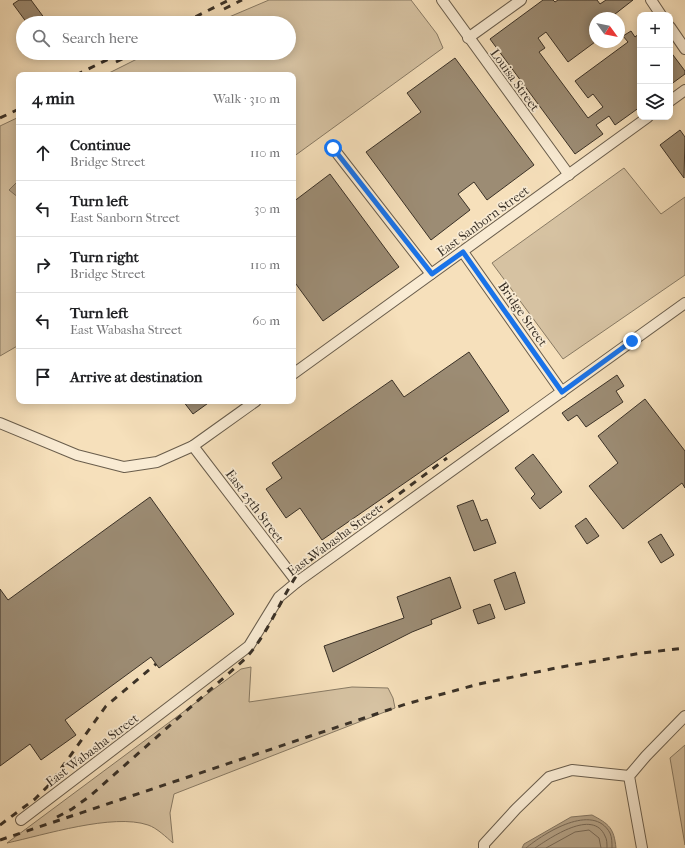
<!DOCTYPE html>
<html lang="en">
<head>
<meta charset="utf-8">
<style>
	body { margin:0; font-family:"IM FELL French Canon",serif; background:#f6f6f6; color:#202124 }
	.controls { position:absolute; right:12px; top:12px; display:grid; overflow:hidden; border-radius:8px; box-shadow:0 2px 10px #0003 }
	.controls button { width:36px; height:36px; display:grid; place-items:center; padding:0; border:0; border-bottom:1px solid #e0e0e0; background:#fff; color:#202124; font:20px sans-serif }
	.compass { position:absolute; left:589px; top:12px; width:36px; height:36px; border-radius:50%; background:#fff; box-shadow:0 2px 10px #0003; rotate:123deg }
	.stop { position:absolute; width:12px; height:12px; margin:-9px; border:3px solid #1a73e8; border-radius:50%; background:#fff }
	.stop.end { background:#1a73e8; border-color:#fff; box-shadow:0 1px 4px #0008 }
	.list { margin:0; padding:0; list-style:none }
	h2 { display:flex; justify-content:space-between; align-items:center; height:52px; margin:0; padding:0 16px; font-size:17px }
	h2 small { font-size:13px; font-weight:400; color:#757577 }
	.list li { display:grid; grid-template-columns:26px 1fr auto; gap:12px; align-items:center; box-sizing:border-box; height:56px; padding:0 16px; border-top:1px solid #e0e0e0 }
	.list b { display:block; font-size:15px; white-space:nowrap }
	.list p { margin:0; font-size:13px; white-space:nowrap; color:#757577 }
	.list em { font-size:13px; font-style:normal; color:#757577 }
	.icon { flex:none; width:22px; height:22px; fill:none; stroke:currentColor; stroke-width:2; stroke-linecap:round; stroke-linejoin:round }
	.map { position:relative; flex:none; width:685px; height:848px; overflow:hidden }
	.search { position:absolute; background:#fff; box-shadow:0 2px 10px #0003; left:16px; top:16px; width:280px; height:44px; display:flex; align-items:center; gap:10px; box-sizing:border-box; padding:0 14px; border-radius:22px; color:#757577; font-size:15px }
	.panel { position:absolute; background:#fff; box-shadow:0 2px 10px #0003; left:16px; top:72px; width:280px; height:332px; border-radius:8px }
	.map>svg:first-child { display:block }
	.green { fill:#d6c2a2; stroke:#887a64 }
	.water { fill:#b6a489; stroke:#847662 }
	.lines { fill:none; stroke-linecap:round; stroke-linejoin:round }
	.shore { stroke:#786a58; stroke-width:1 }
	.building { fill:#9c8c74; stroke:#3a3127 }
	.minor-casing { stroke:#695d4c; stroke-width:12 }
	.minor { stroke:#f9ebd3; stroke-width:10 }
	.rail { stroke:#3a3127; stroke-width:3; stroke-dasharray:7 7; stroke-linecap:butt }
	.route { stroke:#1a73e8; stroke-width:5 }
	.labels { text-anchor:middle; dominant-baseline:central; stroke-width:3.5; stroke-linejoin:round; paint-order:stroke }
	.street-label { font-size:13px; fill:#3a3127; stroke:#f9ebd3 }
</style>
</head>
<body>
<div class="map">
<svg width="685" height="848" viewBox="0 0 685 848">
	<rect width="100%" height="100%" fill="#f6e0bb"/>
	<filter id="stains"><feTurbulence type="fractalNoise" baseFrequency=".005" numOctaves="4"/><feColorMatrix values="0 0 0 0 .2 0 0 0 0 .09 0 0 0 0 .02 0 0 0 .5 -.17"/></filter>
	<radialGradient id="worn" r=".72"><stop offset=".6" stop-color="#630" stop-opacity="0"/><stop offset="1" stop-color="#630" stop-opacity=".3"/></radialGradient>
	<g class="green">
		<path d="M269 0H411L437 34 443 48 293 157V75H105L149 53H289V23H215Z"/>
		<path d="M19 117V345L0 356V126Z"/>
		<path d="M624 168 661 214 685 197V275L563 359 492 263Z"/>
		<path d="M251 667 249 702 352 687 388 688 393 698 395 708 174 794 170 813 173 843C166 837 157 828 148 825 113 813 44 835 7 843L241 669Z"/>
		<path d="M685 745V845L670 758Z"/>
	</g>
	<g class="water">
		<path d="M19 180V198L9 190Z"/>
		<path d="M592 815C609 824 614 828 616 848H522L524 844 571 817Z"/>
	</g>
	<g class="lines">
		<g class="shore">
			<path d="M526 848C544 833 593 802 610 833 612 837 612 844 612 848"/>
			<path d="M535 848C550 838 593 808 605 836 607 839 607 844 607 848"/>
			<path d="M546 848 575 832 589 830 599 838 601 848"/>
		</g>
	</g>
	<g class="building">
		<path d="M19 0H31L48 23H27L13 4Z"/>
		<path d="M543 0H553L555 2 558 0H597L600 4 606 0H633L610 18H595V42L568 62 546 32 538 38 545 48 539 52 588 118 603 107 593 94 588 98 575 81 628 42 623 36 631 31 635 37 640 33V107L615 125 609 116 596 125 603 134 575 154 490 39Z"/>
		<path d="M670 51 685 71V74L670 85Z"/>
		<path d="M455 58 534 165 487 200 474 182 458 194 470 210 431 240 366 152 421 112 407 93Z"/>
		<path d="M680 130 685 137 684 178 660 145Z"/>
		<path d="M330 174 399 267 323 321 293 280V202Z"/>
		<path d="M469 352 509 411 322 540 300 508 286 518 266 489 282 478 272 463 392 380 404 397Z"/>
		<path d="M617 375 624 386 616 391 623 402 586 427 577 415 568 421 562 413Z"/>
		<path d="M645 399 685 451V488L682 483 623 529 589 486 618 463 598 436Z"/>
		<path d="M183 401H211L193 414Z"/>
		<path d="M533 454 562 492 540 509 531 498 535 494 515 468Z"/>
		<path d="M150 497 234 614 159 668 151 657 65 720 76 735 41 760 30 744 0 766V589L8 600Z"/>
		<path d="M473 500 481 521 487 519 496 543 474 551 457 506Z"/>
		<path d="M586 518 599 536 587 544 575 526Z"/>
		<path d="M661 534 674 555 661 563 648 542Z"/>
		<path d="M515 572 525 603 505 610 494 580Z"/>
		<path d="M450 577 461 608 431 620 432 624 412 632 333 672 324 646 404 618 397 597Z"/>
		<path d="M490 604 495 618 478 624 473 610Z"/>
	</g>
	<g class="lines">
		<defs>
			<g id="minor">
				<path d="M442 0 569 175"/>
				<path d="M651 0 661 15"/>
				<path d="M670 27 685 49"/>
				<path d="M468 38 521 0"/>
				<path d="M670 101 685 90"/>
				<path d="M333 148 431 274"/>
				<path d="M463 252 562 392"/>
				<path d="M293 374 648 117"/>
				<path d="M0 423 77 455 124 467 157 462 193 446 256 401"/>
				<path d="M193 446 297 582"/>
				<path d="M21 820 249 646 279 597 297 582 685 303"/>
				<path d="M484 848V844L516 809 549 777 572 770 629 776"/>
				<path d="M642 848 629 776 646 756 685 716"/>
			</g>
		</defs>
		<use href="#minor" class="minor-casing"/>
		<use href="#minor" class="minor"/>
		<g class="rail">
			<path d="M224 9 242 0"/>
			<path d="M183 23 229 0"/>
			<path d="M116 62 134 53"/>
			<path d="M76 75 121 53"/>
			<path d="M0 118 19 109"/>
			<path d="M57 817 72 809 90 796 245 659C270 632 281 596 303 566L447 458"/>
			<path d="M0 825 35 799 50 784 106 706 156 664"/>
			<path d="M0 840 406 704 479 684 561 667 642 653 685 648"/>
		</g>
	</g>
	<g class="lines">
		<path class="route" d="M333 148 432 274 463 252 562 392 632 341"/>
	</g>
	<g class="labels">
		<g class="street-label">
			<text transform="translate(515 80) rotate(54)">Louisa Street</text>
			<text transform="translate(483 221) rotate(-36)">East Sanborn Street</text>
			<text transform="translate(523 314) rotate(55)">Bridge Street</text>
			<text transform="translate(255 506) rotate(53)">East 25th Street</text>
			<text transform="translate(334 540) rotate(-36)">East Wabasha Street</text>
			<text transform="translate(92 750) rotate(-37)">East Wabasha Street</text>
		</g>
	</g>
	<rect width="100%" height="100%" filter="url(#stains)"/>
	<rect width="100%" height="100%" fill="url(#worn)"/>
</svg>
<div class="controls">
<button>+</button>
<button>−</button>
<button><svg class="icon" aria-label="layers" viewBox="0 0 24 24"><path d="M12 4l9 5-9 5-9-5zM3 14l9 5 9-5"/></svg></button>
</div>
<svg class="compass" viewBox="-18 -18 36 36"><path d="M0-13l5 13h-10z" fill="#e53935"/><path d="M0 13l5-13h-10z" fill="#757577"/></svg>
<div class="stop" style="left:333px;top:148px"></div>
<div class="stop end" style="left:632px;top:341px"></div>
<div class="search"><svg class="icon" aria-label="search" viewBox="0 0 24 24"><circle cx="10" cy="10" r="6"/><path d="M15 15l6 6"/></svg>Search here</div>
<section class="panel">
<h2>4 min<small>Walk · 310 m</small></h2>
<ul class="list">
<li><svg class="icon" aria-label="ahead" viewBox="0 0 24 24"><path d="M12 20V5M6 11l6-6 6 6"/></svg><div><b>Continue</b><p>Bridge Street</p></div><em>110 m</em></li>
<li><svg class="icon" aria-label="left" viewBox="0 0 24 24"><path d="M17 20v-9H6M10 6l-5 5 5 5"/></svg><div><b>Turn left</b><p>East Sanborn Street</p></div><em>30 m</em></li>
<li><svg class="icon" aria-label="right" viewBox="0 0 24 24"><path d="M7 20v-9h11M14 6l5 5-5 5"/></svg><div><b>Turn right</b><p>Bridge Street</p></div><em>110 m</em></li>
<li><svg class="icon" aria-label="left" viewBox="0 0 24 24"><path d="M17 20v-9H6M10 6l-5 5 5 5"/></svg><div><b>Turn left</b><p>East Wabasha Street</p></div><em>60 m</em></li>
<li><svg class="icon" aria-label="arrive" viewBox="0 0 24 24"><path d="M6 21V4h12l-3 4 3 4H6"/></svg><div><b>Arrive at destination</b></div></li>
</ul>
</section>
</div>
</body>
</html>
